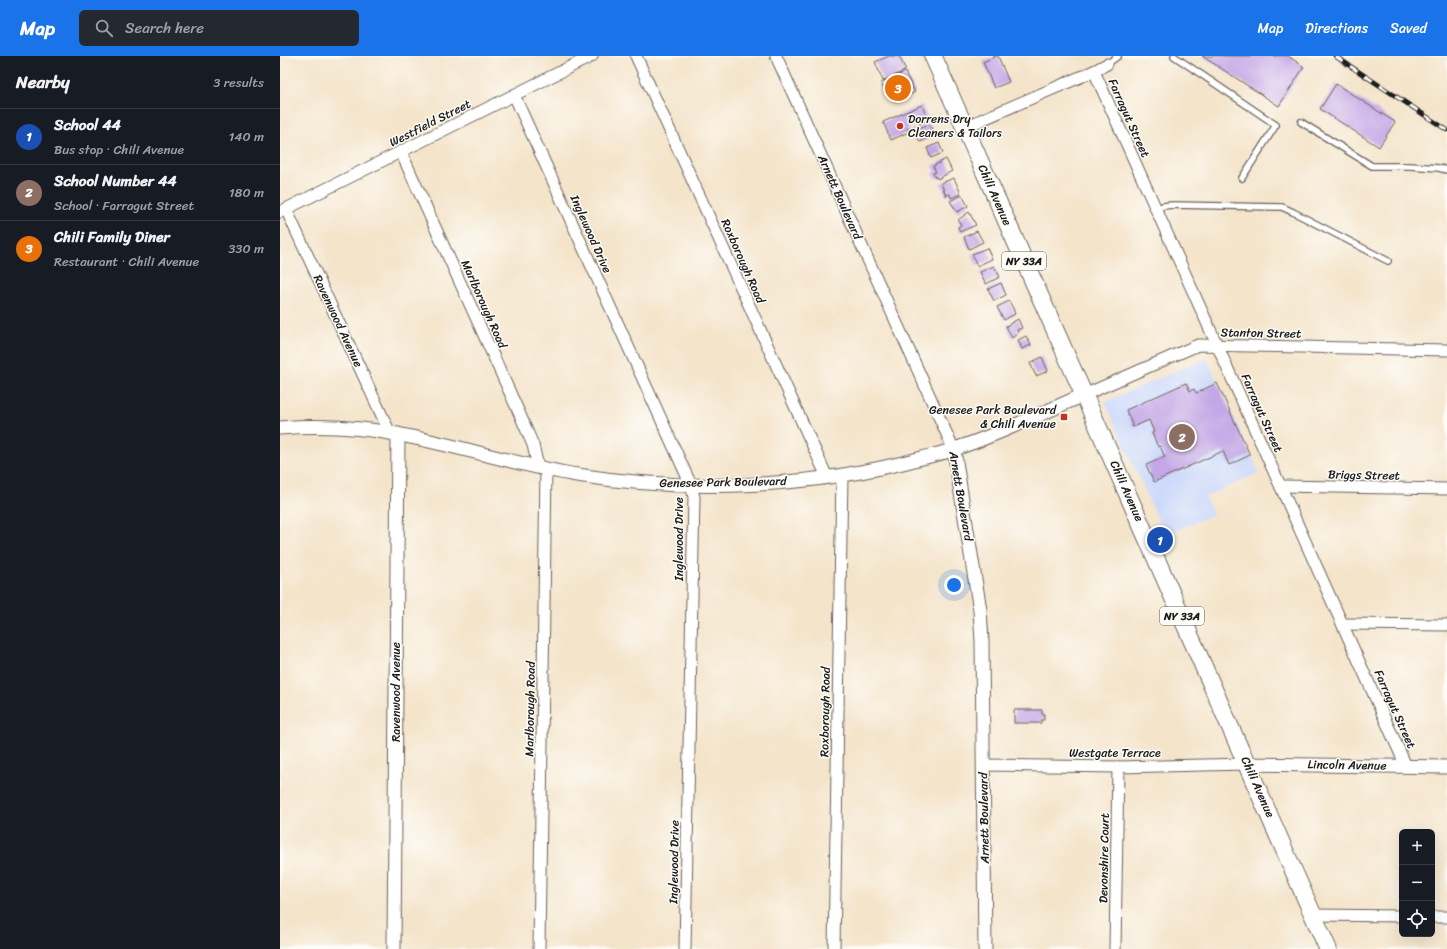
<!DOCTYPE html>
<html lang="en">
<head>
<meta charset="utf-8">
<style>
	body { margin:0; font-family:Sriracha,sans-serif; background:#242831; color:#f1f3f6 }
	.controls { position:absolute; right:12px; bottom:12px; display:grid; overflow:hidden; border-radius:6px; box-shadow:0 4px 16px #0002 }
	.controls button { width:36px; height:36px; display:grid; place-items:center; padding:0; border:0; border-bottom:1px solid #363941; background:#171b24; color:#f1f3f6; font:20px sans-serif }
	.you { position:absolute; left:674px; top:529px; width:14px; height:14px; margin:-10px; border:3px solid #fff; border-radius:50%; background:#1a73e8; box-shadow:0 0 0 6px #1a73e833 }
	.badge { display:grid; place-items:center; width:26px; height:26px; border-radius:50%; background:#1a73e8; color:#fff; font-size:13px; font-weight:700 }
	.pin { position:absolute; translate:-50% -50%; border:2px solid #fff; box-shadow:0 1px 4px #0006 }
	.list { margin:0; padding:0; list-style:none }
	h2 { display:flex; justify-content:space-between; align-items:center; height:52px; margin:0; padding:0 16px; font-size:17px }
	h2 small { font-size:13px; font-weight:400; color:#9ea1a6 }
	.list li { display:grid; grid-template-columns:26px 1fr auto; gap:12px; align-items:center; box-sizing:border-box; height:56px; padding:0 16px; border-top:1px solid #363941 }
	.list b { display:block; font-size:15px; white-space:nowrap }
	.list p { margin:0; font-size:13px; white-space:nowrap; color:#9ea1a6 }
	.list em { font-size:13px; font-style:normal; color:#9ea1a6 }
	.icon { flex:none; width:22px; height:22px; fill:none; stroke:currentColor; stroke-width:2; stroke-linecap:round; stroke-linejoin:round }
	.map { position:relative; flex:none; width:1167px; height:893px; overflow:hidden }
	header { display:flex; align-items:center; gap:24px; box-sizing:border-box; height:56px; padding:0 20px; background:#1a73e8; color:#fff }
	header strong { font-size:19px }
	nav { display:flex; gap:22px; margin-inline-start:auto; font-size:14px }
	.search { width:280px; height:36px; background:#242831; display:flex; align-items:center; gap:10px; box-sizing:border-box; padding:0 14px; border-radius:6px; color:#9ea1a6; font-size:15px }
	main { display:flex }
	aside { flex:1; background:#171b24 }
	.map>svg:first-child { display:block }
	.built { fill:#cedafa }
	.building { fill:#c4a7e6 }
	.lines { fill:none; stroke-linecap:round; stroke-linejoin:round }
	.service-casing { stroke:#686259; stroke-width:8 }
	.minor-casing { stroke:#686259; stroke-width:13 }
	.tertiary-casing { stroke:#686259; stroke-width:15 }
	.primary-casing { stroke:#686259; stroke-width:19 }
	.service { stroke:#fff; stroke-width:5.5 }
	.minor { stroke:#fff; stroke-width:11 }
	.tertiary { stroke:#fff; stroke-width:13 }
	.primary { stroke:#fff; stroke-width:17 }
	.rail-casing { stroke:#1c1c1c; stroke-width:4.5 }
	.rail { stroke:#fdfcf7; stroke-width:3; stroke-dasharray:9; stroke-linecap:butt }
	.poi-dot { fill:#c8321e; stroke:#fdfcf7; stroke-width:1.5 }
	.labels { text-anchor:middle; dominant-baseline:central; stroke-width:3; stroke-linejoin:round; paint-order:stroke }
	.shield { fill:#fdfcf7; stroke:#605f5e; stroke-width:1 }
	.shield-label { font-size:11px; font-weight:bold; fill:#1c1c1c }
	.street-label { font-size:12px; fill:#1c1c1c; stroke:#fdfcf7 }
	.poi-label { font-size:12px; fill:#1c1c1c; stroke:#fdfcf7; text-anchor:start }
</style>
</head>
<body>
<header>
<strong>Map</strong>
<div class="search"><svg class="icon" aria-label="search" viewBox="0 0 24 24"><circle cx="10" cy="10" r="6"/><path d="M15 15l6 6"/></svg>Search here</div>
<nav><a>Map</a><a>Directions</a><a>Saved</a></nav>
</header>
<main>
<aside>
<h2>Nearby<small>3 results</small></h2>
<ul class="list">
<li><span class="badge" style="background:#1a4fb4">1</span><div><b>School 44</b><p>Bus stop · Chili Avenue</p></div><em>140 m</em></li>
<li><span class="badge" style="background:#8d6e63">2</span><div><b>School Number 44</b><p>School · Farragut Street</p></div><em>180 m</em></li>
<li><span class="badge" style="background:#e8710a">3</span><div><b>Chili Family Diner</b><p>Restaurant · Chili Avenue</p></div><em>330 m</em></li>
</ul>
</aside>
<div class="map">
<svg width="1167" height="893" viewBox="0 0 1167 893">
	<rect width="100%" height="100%" fill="#fdfcf7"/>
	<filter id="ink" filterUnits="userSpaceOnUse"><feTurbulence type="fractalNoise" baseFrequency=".025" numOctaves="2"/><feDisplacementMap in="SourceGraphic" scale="8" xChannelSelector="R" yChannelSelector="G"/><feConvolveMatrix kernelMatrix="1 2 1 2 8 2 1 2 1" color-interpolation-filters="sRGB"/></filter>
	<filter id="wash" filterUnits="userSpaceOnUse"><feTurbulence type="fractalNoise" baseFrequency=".012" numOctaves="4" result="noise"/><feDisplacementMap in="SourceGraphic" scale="16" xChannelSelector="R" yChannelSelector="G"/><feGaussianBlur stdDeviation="0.9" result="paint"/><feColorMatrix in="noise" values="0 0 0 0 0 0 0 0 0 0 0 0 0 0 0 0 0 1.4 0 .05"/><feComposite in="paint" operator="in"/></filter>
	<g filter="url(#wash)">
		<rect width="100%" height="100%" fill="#f4e4ca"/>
		<path class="built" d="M927 302 979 417 925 441 933 459 885 479 825 346Z"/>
		<g id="blocks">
			<g class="building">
				<path d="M609 0H619L626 14 603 25 595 6Z"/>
				<path d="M716 0H718L729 26 714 32 703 6Z"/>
				<path d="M922 0H1008L1024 11 999 50Z"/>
				<path d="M625 16 635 36 616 46 612 37 607 40 601 27Z"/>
				<path d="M1056 28 1115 66 1099 91 1040 53Z"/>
				<path d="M642 49 648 64 627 73 629 76 611 84 603 66Z"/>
				<path d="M649 68 655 79 640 86 637 81 640 79 637 73Z"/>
				<path d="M659 87 663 97 651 102 647 92Z"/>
				<path d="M666 103 672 115 658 123 657 121 655 122 653 117 656 116 653 110Z"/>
				<path d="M674 122 681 138 671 142 670 138 666 140 661 127Z"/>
				<path d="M682 139 688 150 677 156 670 145Z"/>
				<path d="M689 156 696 169 680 176 678 171 681 169 678 164Z"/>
				<path d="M697 175 703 186 689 193 684 181Z"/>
				<path d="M707 192 712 203 697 210 692 198Z"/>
				<path d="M714 210 720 221 706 228 700 216Z"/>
				<path d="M721 227 726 239 714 245 708 233Z"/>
				<path d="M729 245 733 252 735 258 724 264 717 251Z"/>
				<path d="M738 263 742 272 737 274 738 277 732 282 726 270Z"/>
				<path d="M746 280 751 289 742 293 738 284Z"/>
				<path d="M762 301 768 315 756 320 750 307Z"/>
				<path d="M906 327 910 335 914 333 916 337 937 327 970 399 949 409 943 395 874 426 866 409 885 401 880 390 878 391 872 377 874 376 869 364 853 371 846 354Z"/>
				<path d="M734 654H762V658H764V664H761V667H734Z"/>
			</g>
		</g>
	</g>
	<g filter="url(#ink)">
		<use href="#blocks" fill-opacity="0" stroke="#686259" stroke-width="1"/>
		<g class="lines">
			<defs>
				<g id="service">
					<path d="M894 0 996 69 962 122"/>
					<path d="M827 8 838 0"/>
					<path d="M1021 66 1092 110H1130L1159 112 1167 114"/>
					<path d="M875 153 883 150 892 149 1002 151 1013 156 1108 205"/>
				</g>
				<g id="minor">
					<path d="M356 0 547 421"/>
					<path d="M496 0 674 394"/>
					<path d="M814 15 1126 710"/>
					<path d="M234 39 411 429 414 441 405 893"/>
					<path d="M685 71 814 15 827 8"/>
					<path d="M121 96 241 361 253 389 258 411"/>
					<path d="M6 153 110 377"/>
					<path d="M0 156 312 0"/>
					<path d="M804 339 918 289 1167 294"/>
					<path d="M1001 430 1167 433"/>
					<path d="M1063 568 1167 569"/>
					<path d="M703 709 838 711 967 708"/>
					<path d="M1033 859 1122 860"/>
					<path d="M1152 861H1167"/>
					<path d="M259 893 266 413"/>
					<path d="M554 893 562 419"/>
					<path d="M835 893 838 711"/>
				</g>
				<g id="tertiary">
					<path d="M0 372C38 369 78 371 116 378 177 389 236 409 297 419 411 437 532 432 642 402 653 399 664 397 674 393 719 379 761 357 804 339"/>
					<path d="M674 394 700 554 702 585 705 893"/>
					<path d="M967 708 1167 711"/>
					<path d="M114 893 118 378"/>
				</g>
				<path id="primary" d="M653 0 804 339 1048 893"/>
			</defs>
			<use href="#service" class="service-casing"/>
			<use href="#minor" class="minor-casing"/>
			<use href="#tertiary" class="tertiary-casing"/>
			<use href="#primary" class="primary-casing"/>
			<use href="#service" class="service"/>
			<use href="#minor" class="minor"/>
			<use href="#tertiary" class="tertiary"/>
			<use href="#primary" class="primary"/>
			<defs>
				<path id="rail" d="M1055 0 1167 74"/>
			</defs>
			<use href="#rail" class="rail-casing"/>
			<use href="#rail" class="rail"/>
		</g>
	</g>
	<g class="poi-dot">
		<circle cx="620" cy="70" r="4"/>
		<rect x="780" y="357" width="8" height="8" rx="2"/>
	</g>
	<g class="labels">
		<g class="shield">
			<rect x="722" y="196" width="44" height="18" rx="3"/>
			<rect x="880" y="551" width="44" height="18" rx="3"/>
		</g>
		<g class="shield-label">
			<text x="744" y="205">NY 33A</text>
			<text x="902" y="560">NY 33A</text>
		</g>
		<g class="street-label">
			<text transform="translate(849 62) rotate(66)">Farragut Street</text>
			<text transform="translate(150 67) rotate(-27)">Westfield Street</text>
			<text transform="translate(715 139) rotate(66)">Chili Avenue</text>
			<text transform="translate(560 141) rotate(66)">Arnett Boulevard</text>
			<text transform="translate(311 178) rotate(66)">Inglewood Drive</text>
			<text transform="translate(463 205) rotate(66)">Roxborough Road</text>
			<text transform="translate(204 248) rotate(66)">Marlborough Road</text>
			<text transform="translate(58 265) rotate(65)">Ravenwood Avenue</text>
			<text transform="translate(981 277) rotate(1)">Stanton Street</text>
			<text transform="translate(982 357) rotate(66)">Farragut Street</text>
			<text transform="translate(1084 419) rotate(1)">Briggs Street</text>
			<text transform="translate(443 426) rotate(-1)">Genesee Park Boulevard</text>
			<text transform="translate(847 435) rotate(66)">Chili Avenue</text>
			<text transform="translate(681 440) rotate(80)">Arnett Boulevard</text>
			<text transform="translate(399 483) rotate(-90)">Inglewood Drive</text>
			<text transform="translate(116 636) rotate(-90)">Ravenwood Avenue</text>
			<text transform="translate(250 653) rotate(-89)">Marlborough Road</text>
			<text transform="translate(1115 653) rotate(66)">Farragut Street</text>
			<text transform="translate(545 656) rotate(-89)">Roxborough Road</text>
			<text x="835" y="697">Westgate Terrace</text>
			<text transform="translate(1067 709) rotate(1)">Lincoln Avenue</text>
			<text transform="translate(978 731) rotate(66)">Chili Avenue</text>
			<text transform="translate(704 762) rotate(-91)">Arnett Boulevard</text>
			<text transform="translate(824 802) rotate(-89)">Devonshire Court</text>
			<text transform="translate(394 806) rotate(-89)">Inglewood Drive</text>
		</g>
		<g class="poi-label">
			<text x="628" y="63">Dorrens Dry<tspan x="628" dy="14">Cleaners &amp; Tailors</tspan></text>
			<text x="776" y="354" text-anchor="end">Genesee Park Boulevard<tspan x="776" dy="14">&amp; Chili Avenue</tspan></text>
		</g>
	</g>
</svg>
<div class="controls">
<button>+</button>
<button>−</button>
<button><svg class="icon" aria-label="locate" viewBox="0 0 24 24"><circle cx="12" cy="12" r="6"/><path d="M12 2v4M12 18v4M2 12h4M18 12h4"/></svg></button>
</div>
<div class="you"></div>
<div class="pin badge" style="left:880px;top:484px;background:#1a4fb4">1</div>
<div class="pin badge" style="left:902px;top:381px;background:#8d6e63">2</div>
<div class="pin badge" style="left:618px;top:32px;background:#e8710a">3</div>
</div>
</main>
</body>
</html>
